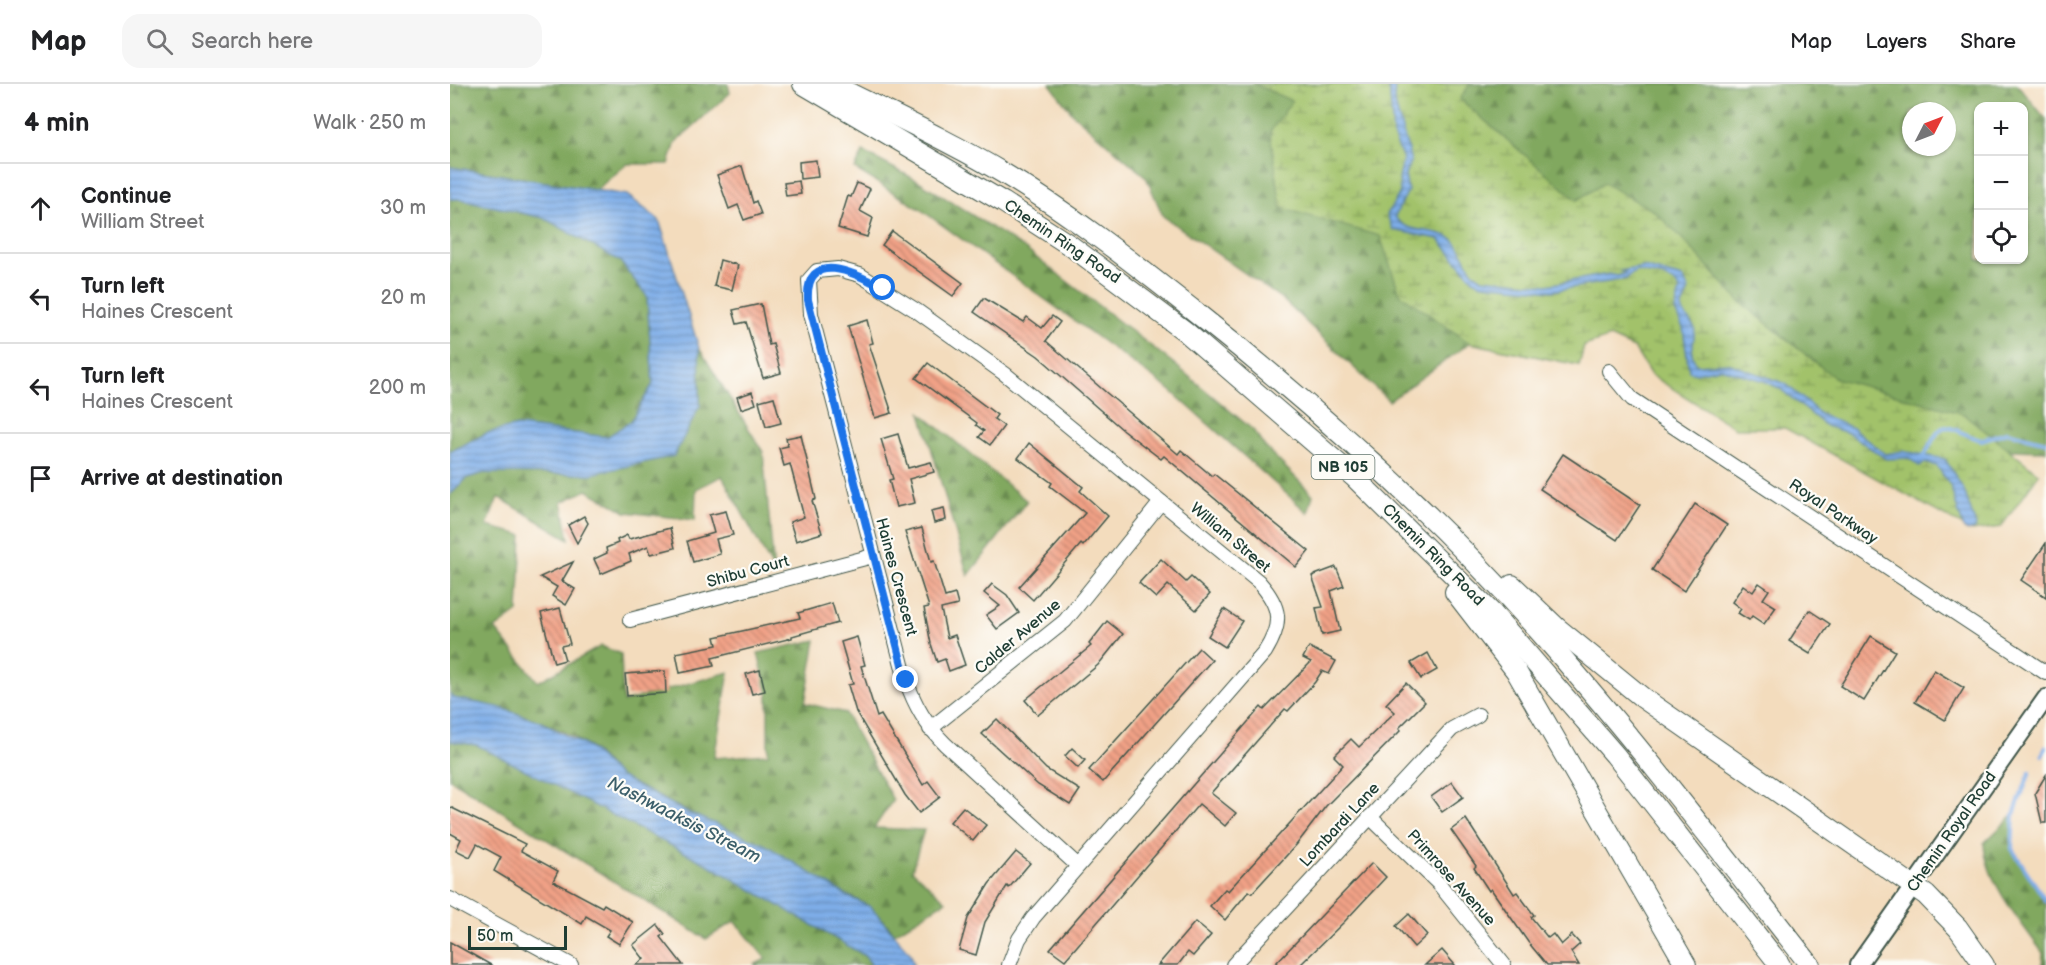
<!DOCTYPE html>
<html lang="en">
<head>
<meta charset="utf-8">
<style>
	body { margin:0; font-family:"Balsamiq Sans",sans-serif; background:#f6f6f6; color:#202124 }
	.controls { position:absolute; right:18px; top:18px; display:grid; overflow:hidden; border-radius:12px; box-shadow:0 2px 4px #0004 }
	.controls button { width:54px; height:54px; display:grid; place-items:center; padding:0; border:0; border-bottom:2px solid #e0e0e0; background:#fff; color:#202124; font:30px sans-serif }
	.compass { position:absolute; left:1452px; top:18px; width:54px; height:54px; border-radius:50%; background:#fff; box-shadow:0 2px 4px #0004; rotate:48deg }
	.scale { position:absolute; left:18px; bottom:15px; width:99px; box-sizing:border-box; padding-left:6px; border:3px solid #1f3d34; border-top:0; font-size:16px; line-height:21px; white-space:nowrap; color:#1f3d34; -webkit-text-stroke:4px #fdfcf7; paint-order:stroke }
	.stop { position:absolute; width:18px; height:18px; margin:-14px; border:4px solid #1a73e8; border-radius:50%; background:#fff }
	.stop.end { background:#1a73e8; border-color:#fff; box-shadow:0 2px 6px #0008 }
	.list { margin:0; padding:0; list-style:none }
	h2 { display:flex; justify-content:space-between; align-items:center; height:78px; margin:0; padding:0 24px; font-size:26px }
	h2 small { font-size:20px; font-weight:400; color:#757577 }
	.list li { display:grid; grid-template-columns:39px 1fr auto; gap:18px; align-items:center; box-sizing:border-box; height:90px; padding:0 24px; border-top:2px solid #e0e0e0 }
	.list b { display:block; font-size:22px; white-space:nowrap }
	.list p { margin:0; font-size:20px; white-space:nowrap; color:#757577 }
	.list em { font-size:20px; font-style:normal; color:#757577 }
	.icon { flex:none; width:33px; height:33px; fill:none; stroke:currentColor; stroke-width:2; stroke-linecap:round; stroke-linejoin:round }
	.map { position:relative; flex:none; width:1596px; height:881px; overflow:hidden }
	header { display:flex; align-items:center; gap:36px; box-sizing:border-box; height:84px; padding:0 30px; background:#fff; border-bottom:2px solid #e0e0e0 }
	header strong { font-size:28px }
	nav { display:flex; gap:33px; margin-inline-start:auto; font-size:21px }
	.search { width:420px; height:54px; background:#f6f6f6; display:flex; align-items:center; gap:15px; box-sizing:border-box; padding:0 21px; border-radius:18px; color:#757577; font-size:22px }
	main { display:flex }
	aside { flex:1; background:#fff }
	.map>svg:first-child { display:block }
	.forest { fill:url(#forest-firs); stroke:#50724a; stroke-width:1.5; fill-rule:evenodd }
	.wetland { fill:url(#wetland-marsh); stroke:#608050; stroke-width:1.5 }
	.water { fill:url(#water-rules); stroke:#4e758e; stroke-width:1.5 }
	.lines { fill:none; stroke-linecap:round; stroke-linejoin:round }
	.stream { stroke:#7eade8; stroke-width:4 }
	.building { fill:url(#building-back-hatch) }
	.minor-casing { stroke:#3f5549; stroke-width:16 }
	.major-casing { stroke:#3f5549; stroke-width:20 }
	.highway-casing { stroke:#3f5549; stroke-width:22 }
	.minor { stroke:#fff; stroke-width:14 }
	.major { stroke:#fff; stroke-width:16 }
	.highway { stroke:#fff; stroke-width:20 }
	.route { stroke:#1a73e8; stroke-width:8 }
	.labels { text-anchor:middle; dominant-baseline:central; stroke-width:4.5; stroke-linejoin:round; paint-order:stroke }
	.shield { fill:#fdfcf7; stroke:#62766e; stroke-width:1.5 }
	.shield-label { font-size:15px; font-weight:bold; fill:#1f3d34 }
	.street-label { font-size:16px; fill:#1f3d34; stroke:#fdfcf7 }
	.water-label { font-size:18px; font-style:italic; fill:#3c5f6a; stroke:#fdfcf7 }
</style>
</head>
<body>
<header>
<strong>Map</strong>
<div class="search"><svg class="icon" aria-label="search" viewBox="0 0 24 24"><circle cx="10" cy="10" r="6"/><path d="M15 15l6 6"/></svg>Search here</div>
<nav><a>Map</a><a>Layers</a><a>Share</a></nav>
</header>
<main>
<aside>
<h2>4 min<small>Walk · 250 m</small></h2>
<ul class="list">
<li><svg class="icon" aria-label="ahead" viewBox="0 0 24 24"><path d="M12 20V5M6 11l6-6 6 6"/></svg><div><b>Continue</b><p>William Street</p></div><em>30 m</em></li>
<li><svg class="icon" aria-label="left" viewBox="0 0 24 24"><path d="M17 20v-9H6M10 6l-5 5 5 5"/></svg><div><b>Turn left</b><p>Haines Crescent</p></div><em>20 m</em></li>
<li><svg class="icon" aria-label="left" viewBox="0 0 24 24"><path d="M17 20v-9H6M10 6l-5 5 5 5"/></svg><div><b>Turn left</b><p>Haines Crescent</p></div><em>200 m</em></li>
<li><svg class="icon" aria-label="arrive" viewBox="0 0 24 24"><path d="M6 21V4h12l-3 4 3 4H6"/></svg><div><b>Arrive at destination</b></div></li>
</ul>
</aside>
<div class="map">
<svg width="1596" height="881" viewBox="0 0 1596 881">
	<defs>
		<pattern id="forest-firs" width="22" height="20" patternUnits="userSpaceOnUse" patternTransform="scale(1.5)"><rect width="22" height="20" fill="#81a85f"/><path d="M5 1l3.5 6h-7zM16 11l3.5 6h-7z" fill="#698a4f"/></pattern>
		<pattern id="wetland-marsh" width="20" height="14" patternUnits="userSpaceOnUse" patternTransform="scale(1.5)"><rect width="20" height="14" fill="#a2c26b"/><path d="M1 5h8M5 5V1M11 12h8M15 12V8" fill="none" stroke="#839f59"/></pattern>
		<pattern id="water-rules" width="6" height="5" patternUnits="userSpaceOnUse" patternTransform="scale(1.5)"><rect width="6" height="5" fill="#7eade8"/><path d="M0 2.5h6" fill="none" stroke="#678ebd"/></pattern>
		<pattern id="building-back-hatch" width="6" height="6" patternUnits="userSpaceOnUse" patternTransform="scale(1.5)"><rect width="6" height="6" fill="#f1a186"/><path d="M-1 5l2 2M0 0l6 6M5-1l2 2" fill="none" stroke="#c3846e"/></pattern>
	</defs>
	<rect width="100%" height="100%" fill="#fdfcf7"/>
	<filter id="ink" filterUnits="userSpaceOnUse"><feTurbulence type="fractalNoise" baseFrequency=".0167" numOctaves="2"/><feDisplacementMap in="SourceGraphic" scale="12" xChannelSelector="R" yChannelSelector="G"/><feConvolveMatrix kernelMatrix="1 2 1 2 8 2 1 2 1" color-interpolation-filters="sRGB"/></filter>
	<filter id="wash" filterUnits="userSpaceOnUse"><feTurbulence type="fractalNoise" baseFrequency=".008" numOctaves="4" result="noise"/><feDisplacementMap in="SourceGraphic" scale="24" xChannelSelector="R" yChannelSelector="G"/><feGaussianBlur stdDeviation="1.35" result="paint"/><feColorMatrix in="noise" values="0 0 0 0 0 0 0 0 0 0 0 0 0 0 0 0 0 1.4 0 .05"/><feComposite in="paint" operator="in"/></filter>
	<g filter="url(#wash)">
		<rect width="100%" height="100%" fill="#f3dcbd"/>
		<g class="forest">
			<path d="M0 0H278L280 9 226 58 219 80H177L146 106 0 83Z"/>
			<path d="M600 0H818L1176 195 1201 291 1184 264 1160 253 1134 262 1129 281 1020 259 939 317 832 215 713 132 696 93 623 30Z"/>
			<path d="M983 0H1567L1596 35V367L1523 365 1539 401 1194 183ZM1528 22H1574V176H1528ZM1461 27H1497V63H1461Z"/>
			<path d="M413 68 470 98 574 164 723 279 803 346 815 363 863 411 858 429 720 306 470 125 405 85Z"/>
			<path d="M0 115H11L94 134 170 177 197 212 203 300 181 337 157 353 68 342 37 349 0 368Z"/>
			<path d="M249 264 313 368 324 487 272 392 246 405 245 436 176 428 137 406 112 418 119 455 48 413 37 442 72 451 68 528 45 545 88 598 151 562 171 570 173 618 279 588 264 674 318 670V610L308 569 366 556 355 619 395 629 443 716 424 744 474 746 462 786 496 817 445 849 421 823 169 692C159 683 150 671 139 663 100 635 50 623 3 614L0 610V411L17 394 34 389 141 390 250 321Z"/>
			<path d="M471 329 577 417 518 492Z"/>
			<path d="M0 657 27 661 261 782 414 871 422 881H304L316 875 285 837 256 855 0 695Z"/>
			<path d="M1564 730 1562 765 1596 817V881H1592L1593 869C1572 840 1535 797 1534 759Z"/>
		</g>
		<path class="wetland" d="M804 0H1020L1010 15 1127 116 1154 99 1204 127 1228 150 1289 217 1385 294 1514 330 1589 390 1551 443 1522 447 1335 344H1285L1201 291 1184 264 1160 253 1134 262 1129 281 1020 259 950 210 930 152 831 124 820 48 842 17Z"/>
		<g class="water">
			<path d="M939 0H945L944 16 961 77 955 91 958 107 945 132C953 150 986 144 1001 154 1015 163 1017 191 1033 194L1097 201 1159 190 1168 192 1176 188 1169 187 1194 183 1233 194 1239 206 1231 225 1245 244 1242 270 1246 281 1278 279 1336 300 1370 330 1403 344 1435 370 1453 367 1495 375 1514 406 1526 442 1525 445 1518 447 1514 445 1500 401 1487 382 1475 379 1469 382 1459 374 1436 375 1398 349 1376 342 1329 304 1314 297 1270 284 1246 289 1239 287 1233 244 1225 227 1230 206 1224 198 1214 193 1186 187 1176 195 1102 207 1032 200 1023 196 989 155 943 146 937 131 950 108 949 95 953 75 943 51Z"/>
			<path d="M0 83 177 111 209 136 249 264 250 321 224 372 141 390 34 389 17 394 0 411V368L37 349 68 342 157 353 181 337 203 300 197 212 170 177 94 134 11 115H0Z"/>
			<path d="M0 610 4 614 48 623 91 638 138 663 169 692 234 727 314 760 399 813 421 823 461 870 464 881H422L414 871 261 782 27 661 0 657Z"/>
		</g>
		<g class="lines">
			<g class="stream">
				<path d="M1473 375C1496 330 1490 342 1531 356L1557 348 1596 358"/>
				<path d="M1592 671 1596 663"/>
				<path d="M1580 688 1564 730 1562 765 1596 817"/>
			</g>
		</g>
		<g id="blocks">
			<g class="building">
				<path d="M366 76 368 93 350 95 349 78Z"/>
				<path d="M292 82 303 119 306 117 311 130 294 136 288 121 279 125 267 91Z"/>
				<path d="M349 97 351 110 336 112 334 99Z"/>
				<path d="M407 99 420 105 410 127 423 134 417 153 388 144 398 112 401 113Z"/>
				<path d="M442 147 513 199 503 212 432 161Z"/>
				<path d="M270 176 288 181 282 206 264 202Z"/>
				<path d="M534 214 573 238 577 233 592 244 602 232 610 238 596 257 728 370 731 366 762 392 764 390 859 467 846 483 714 372 711 375 673 346 588 272 524 228Z"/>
				<path d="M311 220 319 261 323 260 331 289 313 294 296 238 287 240 283 226Z"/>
				<path d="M417 236 423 259 419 260 442 329 425 334 398 242Z"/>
				<path d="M478 279 547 331 544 335 554 342 540 361 529 353 534 347 526 341 527 339 466 294Z"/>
				<path d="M302 308 306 320 291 325 287 313Z"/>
				<path d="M324 313 331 339 316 343 309 317Z"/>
				<path d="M448 350 458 384 481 378 484 388 459 395 465 419 446 423 439 396 443 395 431 355Z"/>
				<path d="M351 351 366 415 362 417 372 449 346 457 340 438 354 433 340 380 334 382 329 364 338 362 336 354Z"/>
				<path d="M579 359 633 403 630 407 658 432 633 462 631 460 583 516 569 503 635 429 600 402 602 399 568 374Z"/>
				<path d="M1113 370 1190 421 1167 456 1090 405Z"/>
				<path d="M1245 420 1277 441 1234 507 1202 486Z"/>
				<path d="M494 424 496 436 484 439 481 427Z"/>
				<path d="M276 427 283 451 266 455 270 470 243 478 237 457 264 449 259 431Z"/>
				<path d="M134 432 138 439 127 459 118 441Z"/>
				<path d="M220 444 225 464 201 470 198 462 179 470 181 477 151 490 144 475 157 469 156 464 168 459 167 456 177 451 179 455Z"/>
				<path d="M472 444 481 478 484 477 495 513 505 510 508 521 491 525 497 554 505 551 515 581 499 587 495 575 487 578 481 560 474 524 479 523 455 448Z"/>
				<path d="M1596 459V513L1571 496Z"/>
				<path d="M711 475 736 498 741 493 760 510 746 526 718 501 706 514 689 499Z"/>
				<path d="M123 478 112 497 125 505 116 521 102 512 107 503 90 493Z"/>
				<path d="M886 483 894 502 881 507 890 547 872 551 866 524 873 523 862 492Z"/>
				<path d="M1309 499 1319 506 1313 515 1326 523 1314 540 1302 532 1299 536 1288 529 1291 525 1282 518 1293 501 1303 508Z"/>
				<path d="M542 500 557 511 569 529 547 545 536 531 550 522 534 509Z"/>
				<path d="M382 519 388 539 342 552V554L262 574 264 582 230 589 226 569 267 561 265 553 350 534 348 529Z"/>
				<path d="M110 524 120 560 111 562 115 576 104 579 91 529Z"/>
				<path d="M774 525 792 537 775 563 758 552Z"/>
				<path d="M1359 526 1380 540 1360 570 1339 557Z"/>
				<path d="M657 537 673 550 648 581 588 631 575 616 641 562 639 560Z"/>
				<path d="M1421 552 1445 567 1414 617 1390 602Z"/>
				<path d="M407 553 415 581 411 582 427 633 431 631 473 701 478 697 490 713 469 729 455 711 406 628 398 601 403 600 391 558Z"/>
				<path d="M859 563 886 577 879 590 872 587 865 598 838 627 835 625 761 709 786 729 775 742 749 720 615 876 600 865 811 623 814 626 861 578 853 574Z"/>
				<path d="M749 564 762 576 653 698 639 686Z"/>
				<path d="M978 569 987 586 971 595 961 579Z"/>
				<path d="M310 586 315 607 302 610 296 590Z"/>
				<path d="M1484 586 1514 604 1495 636 1465 618Z"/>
				<path d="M215 587 216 609 177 612 175 590Z"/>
				<path d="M956 599 975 618 949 644 951 646 876 722 847 760 802 809 799 807 775 836 760 822 775 805 778 807 893 681 884 672 901 655 909 663 945 628 936 620Z"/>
				<path d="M547 635 596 685 630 706 620 721 588 701 532 650Z"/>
				<path d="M622 664 635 676 628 684 615 672Z"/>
				<path d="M1596 691V739H1592L1585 709Z"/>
				<path d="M1002 698 1013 713 992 728 981 713Z"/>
				<path d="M0 723 75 760 71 767 108 787 103 797 152 823 154 820 183 838 169 860 156 852 160 846 136 832 132 840 44 787 51 773 27 760 20 773 6 766 11 755 0 749Z"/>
				<path d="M513 723 536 741 523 757 500 738Z"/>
				<path d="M1016 735 1064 810 1067 808 1084 831 1081 833 1098 854 1103 850 1111 861 1122 851 1130 860 1121 868 1129 881H1097L1078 858 1041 805 1039 807 1024 784 1026 782 1001 746Z"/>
				<path d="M566 768 580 779 559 804 557 802 535 838 526 871 509 866 518 834 539 800Z"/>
				<path d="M922 779 936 793 895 837 850 881H824Z"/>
				<path d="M959 830 977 851 964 863 946 842Z"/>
				<path d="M745 838 761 851 743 872 738 868 728 881H708Z"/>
				<path d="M208 841 215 850 211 853 233 881H186L194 875 183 861Z"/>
				<path d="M0 858 41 881H0Z"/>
				<path d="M992 866 1005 881H975Z"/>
			</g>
		</g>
	</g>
	<g filter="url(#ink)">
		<use href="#blocks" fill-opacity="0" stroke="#3f5549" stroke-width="1.5"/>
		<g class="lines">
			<defs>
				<g id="minor">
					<path d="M1159 287 1182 315 1596 589"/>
					<path d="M180 536 423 472"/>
					<path d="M480 645 615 537 711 418"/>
					<path d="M920 733 989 800 1054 881"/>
					<path d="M0 815 121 881"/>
					<path d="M559 881 569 855 583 834 815 568C833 539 831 523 809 498L555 290 467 227 410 191 388 185 367 187 359 196 361 230 456 596C465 622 476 641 495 660L627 781"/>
					<path d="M783 881 1002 645 1028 631"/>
				</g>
				<path id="major" d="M1408 881 1596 614"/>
				<g id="highway">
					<path d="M353 0 553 118 621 162 736 248 904 393 1042 529 1165 671 1330 881"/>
					<path d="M381 0C439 29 498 56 553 89 620 129 682 178 743 226 872 328 996 440 1104 564 1193 666 1276 774 1360 881"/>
					<path d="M1062 501 1106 543 1193 614 1476 811 1508 844 1534 881"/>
					<path d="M1005 508 1066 587 1236 881"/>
				</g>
			</defs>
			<use href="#minor" class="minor-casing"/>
			<use href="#major" class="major-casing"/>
			<use href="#highway" class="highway-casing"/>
			<use href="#minor" class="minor"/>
			<use href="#major" class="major"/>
			<use href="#highway" class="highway"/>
		</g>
	</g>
	<g class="lines" filter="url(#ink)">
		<path class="route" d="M433 204C406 189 355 164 358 216L456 596"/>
	</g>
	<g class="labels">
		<rect class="shield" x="861.5" y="371" width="63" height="24" rx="4.5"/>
		<g class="shield-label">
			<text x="893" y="383">NB 105</text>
		</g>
		<g class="street-label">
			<text transform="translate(612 158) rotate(34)">Chemin Ring Road</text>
			<text transform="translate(1383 428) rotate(34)">Royal Parkway</text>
			<text transform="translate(780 454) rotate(40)">William Street</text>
			<text transform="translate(983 471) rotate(45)">Chemin Ring Road</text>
			<text transform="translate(298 488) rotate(-15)">Shibu Court</text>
			<text transform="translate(446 493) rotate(75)">Haines Crescent</text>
			<text transform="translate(568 553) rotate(-40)">Calder Avenue</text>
			<text transform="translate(890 741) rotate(-47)">Lombardi Lane</text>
			<text transform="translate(1502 748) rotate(-55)">Chemin Royal Road</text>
			<text transform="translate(1001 794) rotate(48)">Primrose Avenue</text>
		</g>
		<g class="water-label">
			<text transform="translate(234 736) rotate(27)">Nashwaaksis Stream</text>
		</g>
	</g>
</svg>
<div class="controls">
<button>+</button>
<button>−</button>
<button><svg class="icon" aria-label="locate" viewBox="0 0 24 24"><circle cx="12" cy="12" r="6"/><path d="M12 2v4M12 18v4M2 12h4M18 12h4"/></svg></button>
</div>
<svg class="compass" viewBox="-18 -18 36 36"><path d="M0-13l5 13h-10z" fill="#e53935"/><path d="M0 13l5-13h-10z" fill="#757577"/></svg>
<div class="scale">50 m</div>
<div class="stop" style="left:433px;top:204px"></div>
<div class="stop end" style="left:456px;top:596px"></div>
</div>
</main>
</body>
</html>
